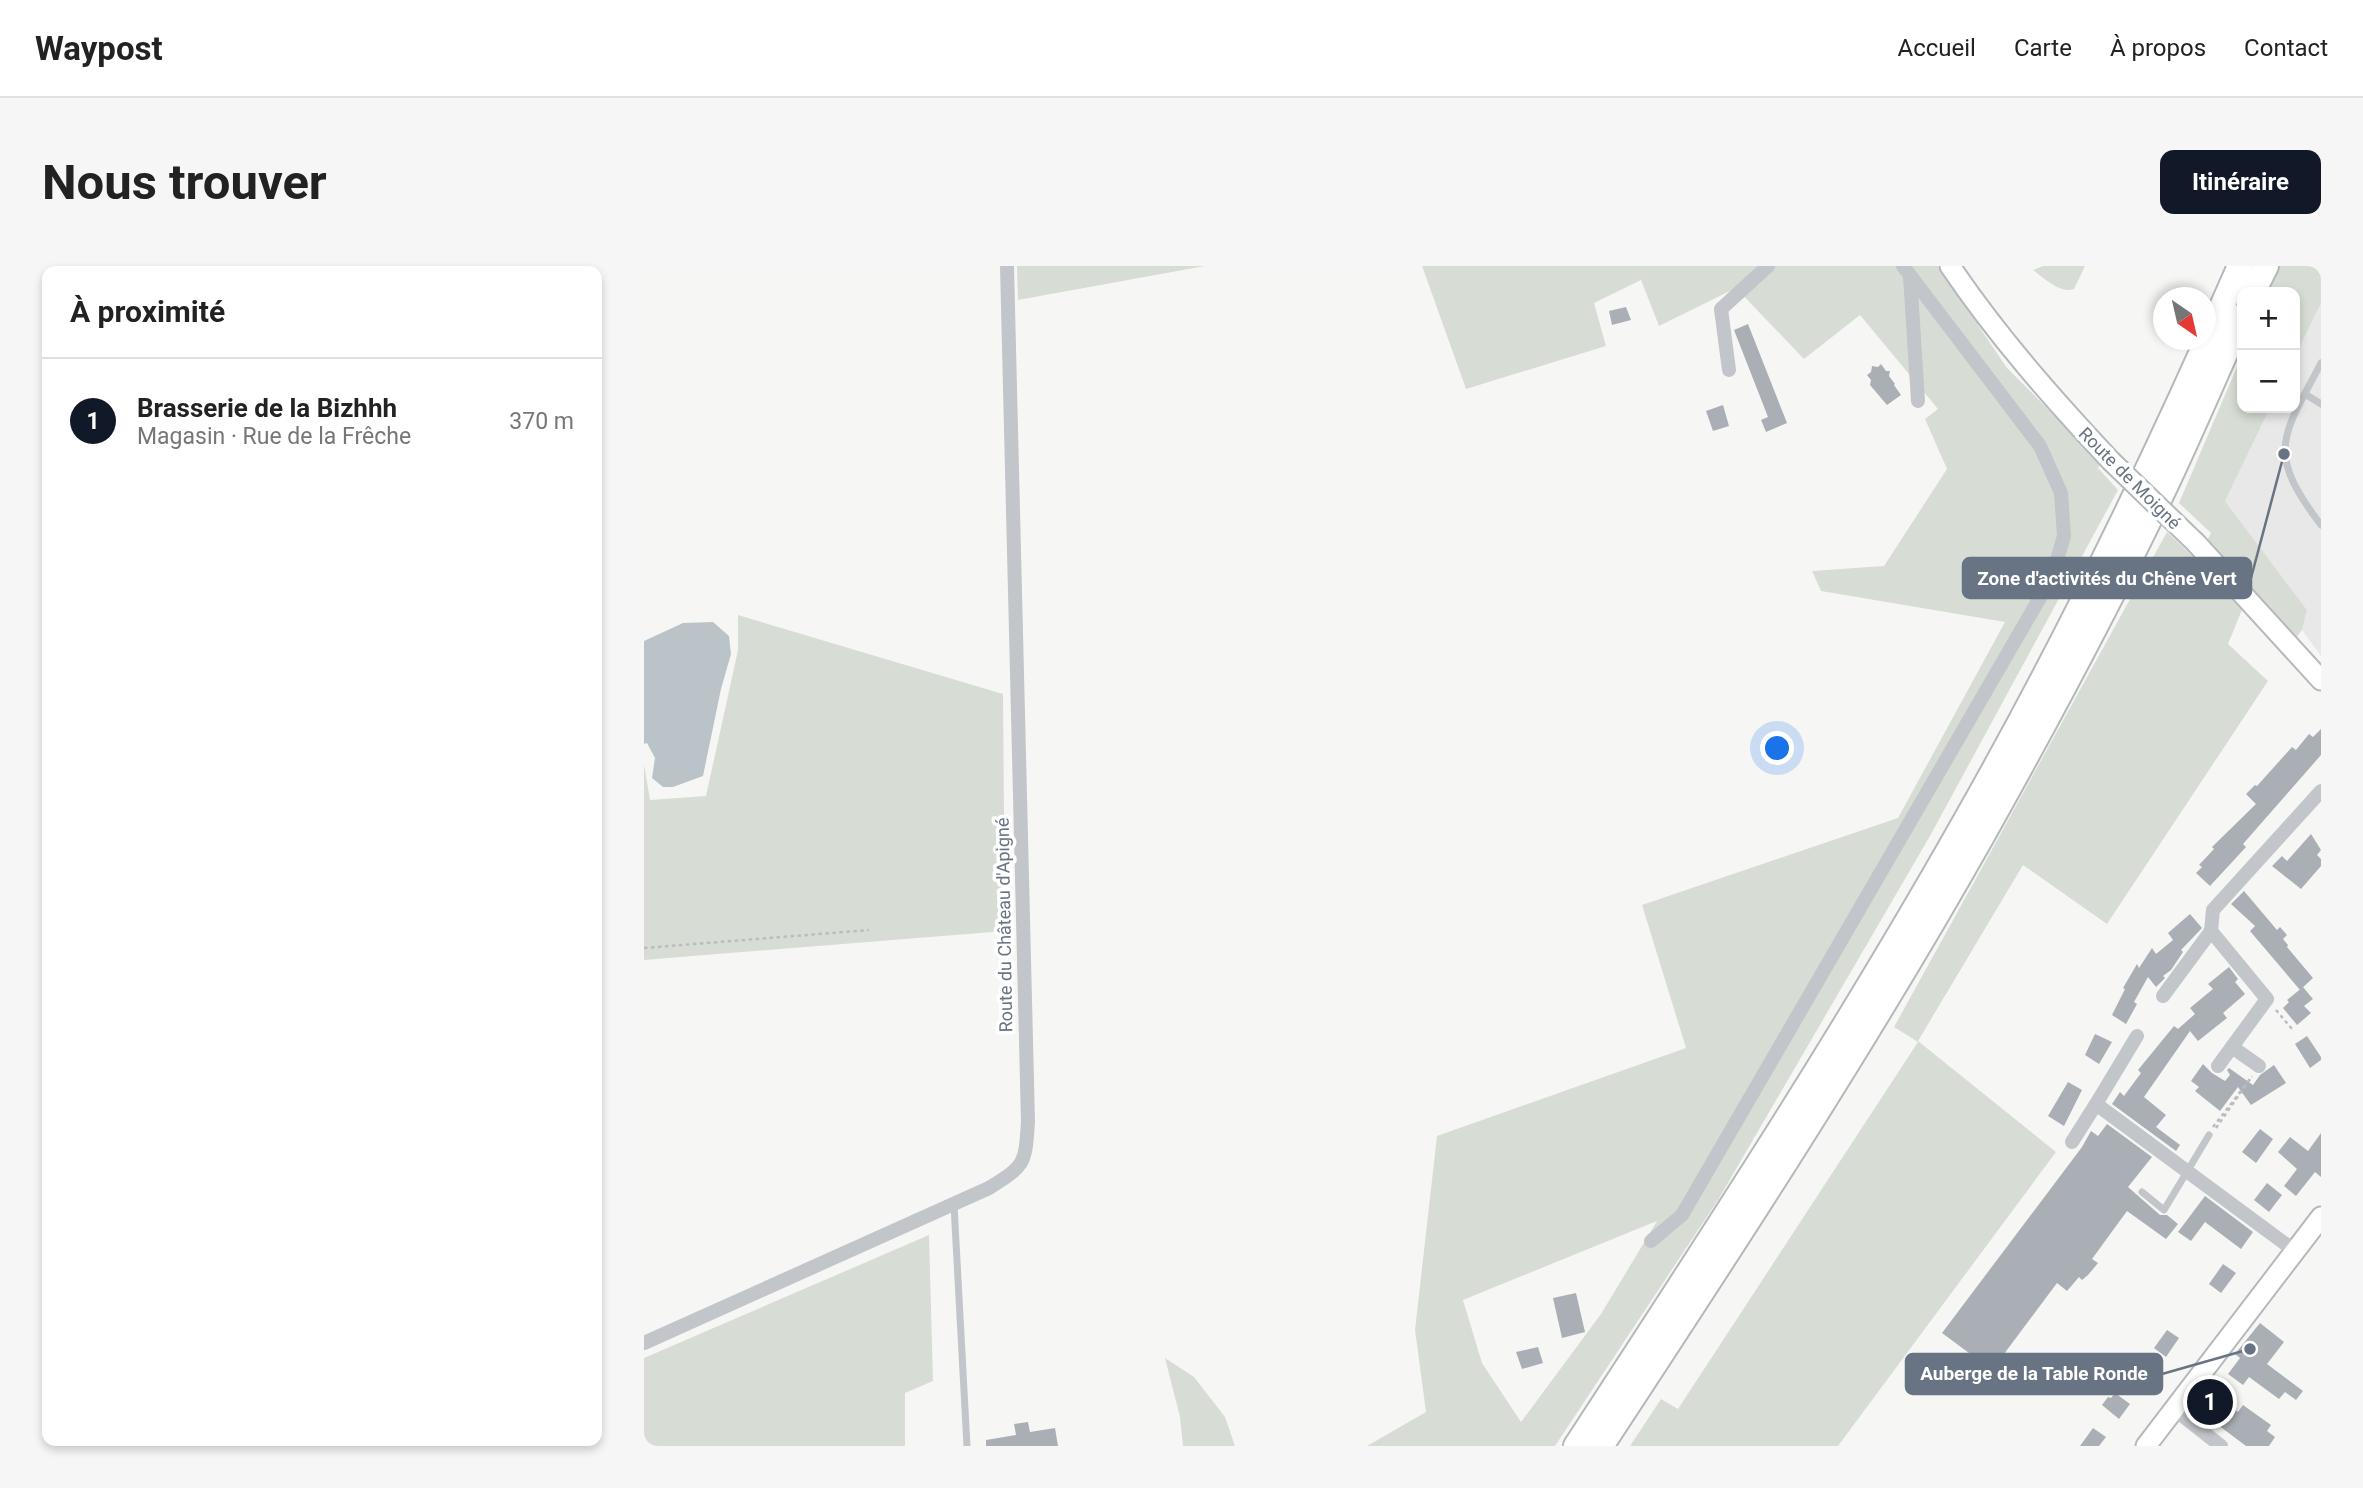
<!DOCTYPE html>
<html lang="fr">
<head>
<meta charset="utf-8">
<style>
	body { margin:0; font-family:Roboto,sans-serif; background:#f6f6f6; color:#222 }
	.controls { position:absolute; right:21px; top:21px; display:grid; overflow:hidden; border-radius:14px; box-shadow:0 4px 10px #0003 }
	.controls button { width:63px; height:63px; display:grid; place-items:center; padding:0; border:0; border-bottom:2px solid #e0e0e0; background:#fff; color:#222; font:35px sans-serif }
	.compass { position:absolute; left:1509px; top:21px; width:63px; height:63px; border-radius:50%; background:#fff; box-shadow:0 4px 10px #0003; rotate:146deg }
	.you { position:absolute; left:1134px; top:483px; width:24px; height:24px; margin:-18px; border:5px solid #fff; border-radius:50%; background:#1a73e8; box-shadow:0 0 0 10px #1a73e833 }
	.badge { display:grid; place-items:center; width:46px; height:46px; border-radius:50%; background:#111827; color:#fff; font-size:23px; font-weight:700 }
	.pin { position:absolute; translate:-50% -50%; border:4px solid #fff; box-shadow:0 2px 7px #0006 }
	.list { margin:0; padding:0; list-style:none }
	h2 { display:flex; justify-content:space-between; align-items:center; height:91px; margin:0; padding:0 28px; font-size:30px }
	h2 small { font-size:23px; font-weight:400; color:#767676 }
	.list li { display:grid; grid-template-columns:46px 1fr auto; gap:21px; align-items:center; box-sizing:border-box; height:126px; padding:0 28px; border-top:2px solid #e0e0e0 }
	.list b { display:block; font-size:26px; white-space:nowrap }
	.list p { margin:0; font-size:23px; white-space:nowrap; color:#767676 }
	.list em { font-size:23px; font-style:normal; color:#767676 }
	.map { position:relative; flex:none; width:1677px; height:1180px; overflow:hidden; border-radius:14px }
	header { display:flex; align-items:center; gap:42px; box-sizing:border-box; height:98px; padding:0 35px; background:#fff; border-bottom:2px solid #e0e0e0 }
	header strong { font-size:33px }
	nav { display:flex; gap:38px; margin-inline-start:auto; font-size:24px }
	.intro { display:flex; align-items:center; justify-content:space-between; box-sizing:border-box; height:168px; padding:0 42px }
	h1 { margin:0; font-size:49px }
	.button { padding:18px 32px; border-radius:14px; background:#111827; color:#fff; font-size:24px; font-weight:700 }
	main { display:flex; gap:42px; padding:0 42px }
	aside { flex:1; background:#fff; border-radius:14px; box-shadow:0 4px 10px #0003 }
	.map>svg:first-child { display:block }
	.built { fill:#e7e8e7 }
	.green { fill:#d7ddd5; fill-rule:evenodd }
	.water { fill:#bac4c8 }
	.building { fill:#a9afb5 }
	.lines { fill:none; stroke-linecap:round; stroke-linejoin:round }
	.secondary-casing { stroke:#b5b9bd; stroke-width:23 }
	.highway-casing { stroke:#b5b8bb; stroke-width:28 }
	.path { stroke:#babcbf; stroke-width:2.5; stroke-dasharray:3.5 3.5; stroke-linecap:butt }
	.lane { stroke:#c2c5c9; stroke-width:7 }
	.street { stroke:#c2c5c9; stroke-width:14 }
	.secondary { stroke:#fff; stroke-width:19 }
	.highway { stroke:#fff; stroke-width:24 }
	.secondary-bridge-casing { stroke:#b5b9bd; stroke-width:23; stroke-linecap:butt }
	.secondary-bridge { stroke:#fff; stroke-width:19 }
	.labels { text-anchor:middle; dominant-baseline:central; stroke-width:7; stroke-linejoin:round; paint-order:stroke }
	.street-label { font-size:18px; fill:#687483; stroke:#fff }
	.leader { fill:none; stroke:#687483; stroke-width:2.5 }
	.callout-dot { fill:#687483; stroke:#fff; stroke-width:2.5 }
	.callout { fill:#687483; stroke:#687483; stroke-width:2.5 }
	.callout-label { font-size:19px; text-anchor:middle; font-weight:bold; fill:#fff }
</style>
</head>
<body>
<header>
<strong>Waypost</strong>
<nav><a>Accueil</a><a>Carte</a><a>À propos</a><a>Contact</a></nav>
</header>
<div class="intro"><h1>Nous trouver</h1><a class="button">Itinéraire</a></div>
<main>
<aside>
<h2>À proximité<small></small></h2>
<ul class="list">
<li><span class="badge">1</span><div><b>Brasserie de la Bizhhh</b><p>Magasin · Rue de la Frêche</p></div><em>370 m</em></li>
</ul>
</aside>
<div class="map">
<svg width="1677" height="1180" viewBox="0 0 1677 1180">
	<rect width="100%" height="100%" fill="#f6f7f4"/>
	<path class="built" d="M1677 37V390L1658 364 1663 344 1581 235 1626 142H1651V91Z"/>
	<g class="green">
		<path d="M373 0H561L374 34Z"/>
		<path d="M778 0H1294L1363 102 1458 197 1454 202 1474 224 1286 570 1074 934 911 1180H723L782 1146 771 1064 793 870 1042 782 998 639 1254 552 1361 356 1177 325 1168 305 1240 300 1303 203 1281 153 1294 143 1216 49 1160 93 1092 22 1015 60 997 14 950 37 962 80 822 123ZM1013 955 957 1048 877 1156 838 1097 819 1034Z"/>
		<path d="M1399 0H1441L1430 23C1416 28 1400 12 1389 4Z"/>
		<path d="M1636 0H1677V37L1651 91V26H1625Z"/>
		<path d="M1598 89V142H1626L1581 235 1663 344 1658 364 1652 372 1562 277 1567 267 1535 237Z"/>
		<path d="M1523 266 1600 339 1584 378 1624 415 1463 658 1379 599 1274 775 1412 886 1194 1180H986L1017 1133 1034 1143 1274 776 1250 761Z"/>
		<path d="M94 349 359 428 361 665 0 694V498L6 534 62 530 94 384Z"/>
		<path d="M285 969 289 1115 261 1127V1180H0V1092Z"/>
		<path d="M521 1092 550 1111 581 1151 591 1180H539L536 1151Z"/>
	</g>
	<path class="water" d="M69 356 85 370 87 388 77 423 59 510 29 521H19L8 512 11 492 3 477 0 478V375L39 357Z"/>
	<g class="building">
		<path d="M982 41 987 54 968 59 965 45Z"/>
		<path d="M1104 58 1143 157 1122 166 1117 154 1124 151 1090 64Z"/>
		<path d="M1237 98 1242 105H1246L1245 110 1251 118 1250 119 1257 129 1243 139 1226 119 1227 114 1223 109 1227 106 1228 100 1234 101Z"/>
		<path d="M1079 139 1085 160 1069 165 1062 145Z"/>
		<path d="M1677 463V489L1599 578 1602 581 1566 620 1552 607 1558 601 1555 599 1570 583 1568 581 1612 538 1602 528 1611 519 1613 520 1648 481 1652 484 1665 468 1669 471Z"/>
		<path d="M1667 568 1677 584 1673 589 1677 593V600L1657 623 1628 600 1638 590 1643 595Z"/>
		<path d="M1600 625 1633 664 1636 661 1643 669 1639 673 1644 679 1643 681 1669 712 1656 724 1606 665 1611 660 1587 638Z"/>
		<path d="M1546 648 1558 662 1537 684 1539 686 1527 704 1519 710 1521 712 1512 721 1504 711 1490 736 1493 738 1482 758 1468 749 1481 723 1479 722 1493 698 1495 702 1508 682 1512 688 1529 674 1524 667Z"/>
		<path d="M1585 701 1594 713 1591 716 1601 728 1579 747 1583 752 1554 775 1546 765 1500 831 1522 849 1512 861 1536 879 1532 885 1468 838 1476 826 1480 830 1497 807 1494 804 1530 760 1534 763 1551 748 1546 742 1569 723 1564 718Z"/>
		<path d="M1659 721 1669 733 1660 740 1667 747 1653 759 1639 742 1645 736 1643 734Z"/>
		<path d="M1451 768 1468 776 1455 798 1441 789Z"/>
		<path d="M1663 770 1677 791V794L1666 802 1651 778Z"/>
		<path d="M1559 798 1568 807 1581 815 1586 809 1583 804 1585 802 1609 819 1616 809 1630 799 1642 817 1607 839 1594 821 1576 845 1551 825 1555 821 1547 815Z"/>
		<path d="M1424 816 1438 824 1420 860 1404 850Z"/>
		<path d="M1463 858 1508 891 1484 921 1516 949H1523L1534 958 1522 973 1483 945 1448 993 1454 997 1444 1009 1438 1014 1435 1011 1423 1025 1413 1017 1348 1104 1298 1067 1438 881 1447 865 1454 870Z"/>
		<path d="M1616 863 1629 873 1612 897 1598 886Z"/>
		<path d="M1677 867V911L1671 906 1652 930 1640 920 1653 903 1634 886 1646 871 1664 885Z"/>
		<path d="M1623 917 1638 929 1625 946 1610 934Z"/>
		<path d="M1561 930 1609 966 1597 983 1561 956 1547 975 1534 966Z"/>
		<path d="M1579 998 1592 1007 1577 1027 1565 1018Z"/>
		<path d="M932 1027 941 1066 918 1072 909 1032Z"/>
		<path d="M1616 1057 1640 1076 1623 1098 1659 1125 1652 1134 1641 1126 1635 1133 1605 1111 1599 1119 1584 1108 1596 1092 1591 1088Z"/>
		<path d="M1523 1064 1535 1072 1522 1091 1510 1082Z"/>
		<path d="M894 1081 899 1097 878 1103 872 1086Z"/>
		<path d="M1568 1126 1594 1146 1599 1139 1627 1159 1623 1165 1631 1171 1625 1180H1602L1554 1144Z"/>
		<path d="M1471 1127 1486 1138 1475 1153 1458 1139 1464 1131 1467 1132Z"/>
		<path d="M384 1156 386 1166 411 1162 414 1180H342V1174L372 1169 370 1158Z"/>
		<path d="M1449 1162 1462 1171 1455 1180H1436Z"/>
	</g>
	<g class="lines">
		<defs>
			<g id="secondary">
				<path d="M1306 0C1354 71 1409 133 1467 195"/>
				<path d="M1552 277 1677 414"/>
				<path d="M1502 1180 1677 951"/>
			</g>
			<g id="highway">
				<path d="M1609 26 1622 0"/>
				<path d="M932 1180C1065 976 1198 773 1318 561 1421 380 1513 191 1596 0"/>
				<path d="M957 1180C1089 979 1220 779 1338 570 1402 456 1464 340 1520 223 1547 166 1572 107 1598 50"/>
			</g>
		</defs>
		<use href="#secondary" class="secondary-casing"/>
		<use href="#highway" class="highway-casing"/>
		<g class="path">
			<path d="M0 682 225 664"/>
			<path d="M1632 744 1648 763"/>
			<path d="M1569 861 1608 811"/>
			<path d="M1572 862 1608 810"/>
		</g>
		<g class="lane">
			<path d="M1677 97C1638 172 1621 185 1677 259"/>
			<path d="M1661 128 1677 138"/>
			<path d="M1498 926 1520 944 1565 869"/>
			<path d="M310 939 323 1180"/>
		</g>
		<g class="street">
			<path d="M1266 10 1274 135"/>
			<path d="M1085 104 1077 43 1124 0"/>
			<path d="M1519 730 1567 665"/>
			<path d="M1493 770 1452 838 1651 985"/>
			<path d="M1588 781 1615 800"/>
			<path d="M1574 800 1623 733 1567 665 1569 644 1677 525"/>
			<path d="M1428 876 1452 838"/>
			<path d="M1007 975 1038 949 1408 311 1420 270 1417 227 1396 180 1259 0"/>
			<path d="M0 1077 345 922C382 899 381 898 384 856L363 0"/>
			<path d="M1530 1143 1577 1180"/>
		</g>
		<use href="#secondary" class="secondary"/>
		<use href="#highway" class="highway"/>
		<defs>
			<path id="secondary-bridge" d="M1467 195 1552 277"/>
		</defs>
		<use href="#secondary-bridge" class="secondary-bridge-casing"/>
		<use href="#secondary-bridge" class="secondary-bridge"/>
	</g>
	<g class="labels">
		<g class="street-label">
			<text transform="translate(1486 212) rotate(45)">Route de Moigné</text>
			<text transform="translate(360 659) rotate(-91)">Route du Château d'Apigné</text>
		</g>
	</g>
	<path class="leader" d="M1640 188L1607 312M1606 1083L1518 1108"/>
	<g class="callout-dot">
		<circle cx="1640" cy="188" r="7"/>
		<circle cx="1606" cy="1083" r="7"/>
	</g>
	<g class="callout">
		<rect x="1319" y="292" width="288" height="40" rx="7"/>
		<rect x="1262" y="1088" width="256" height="40" rx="7"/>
	</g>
	<g class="callout-label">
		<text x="1463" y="319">Zone d'activités du Chêne Vert</text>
		<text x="1390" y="1114">Auberge de la Table Ronde</text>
	</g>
</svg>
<div class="controls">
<button>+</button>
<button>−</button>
</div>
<svg class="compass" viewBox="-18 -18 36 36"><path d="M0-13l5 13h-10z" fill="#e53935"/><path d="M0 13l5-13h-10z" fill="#767676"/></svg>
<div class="you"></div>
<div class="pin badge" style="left:1566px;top:1136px">1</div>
</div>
</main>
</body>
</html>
